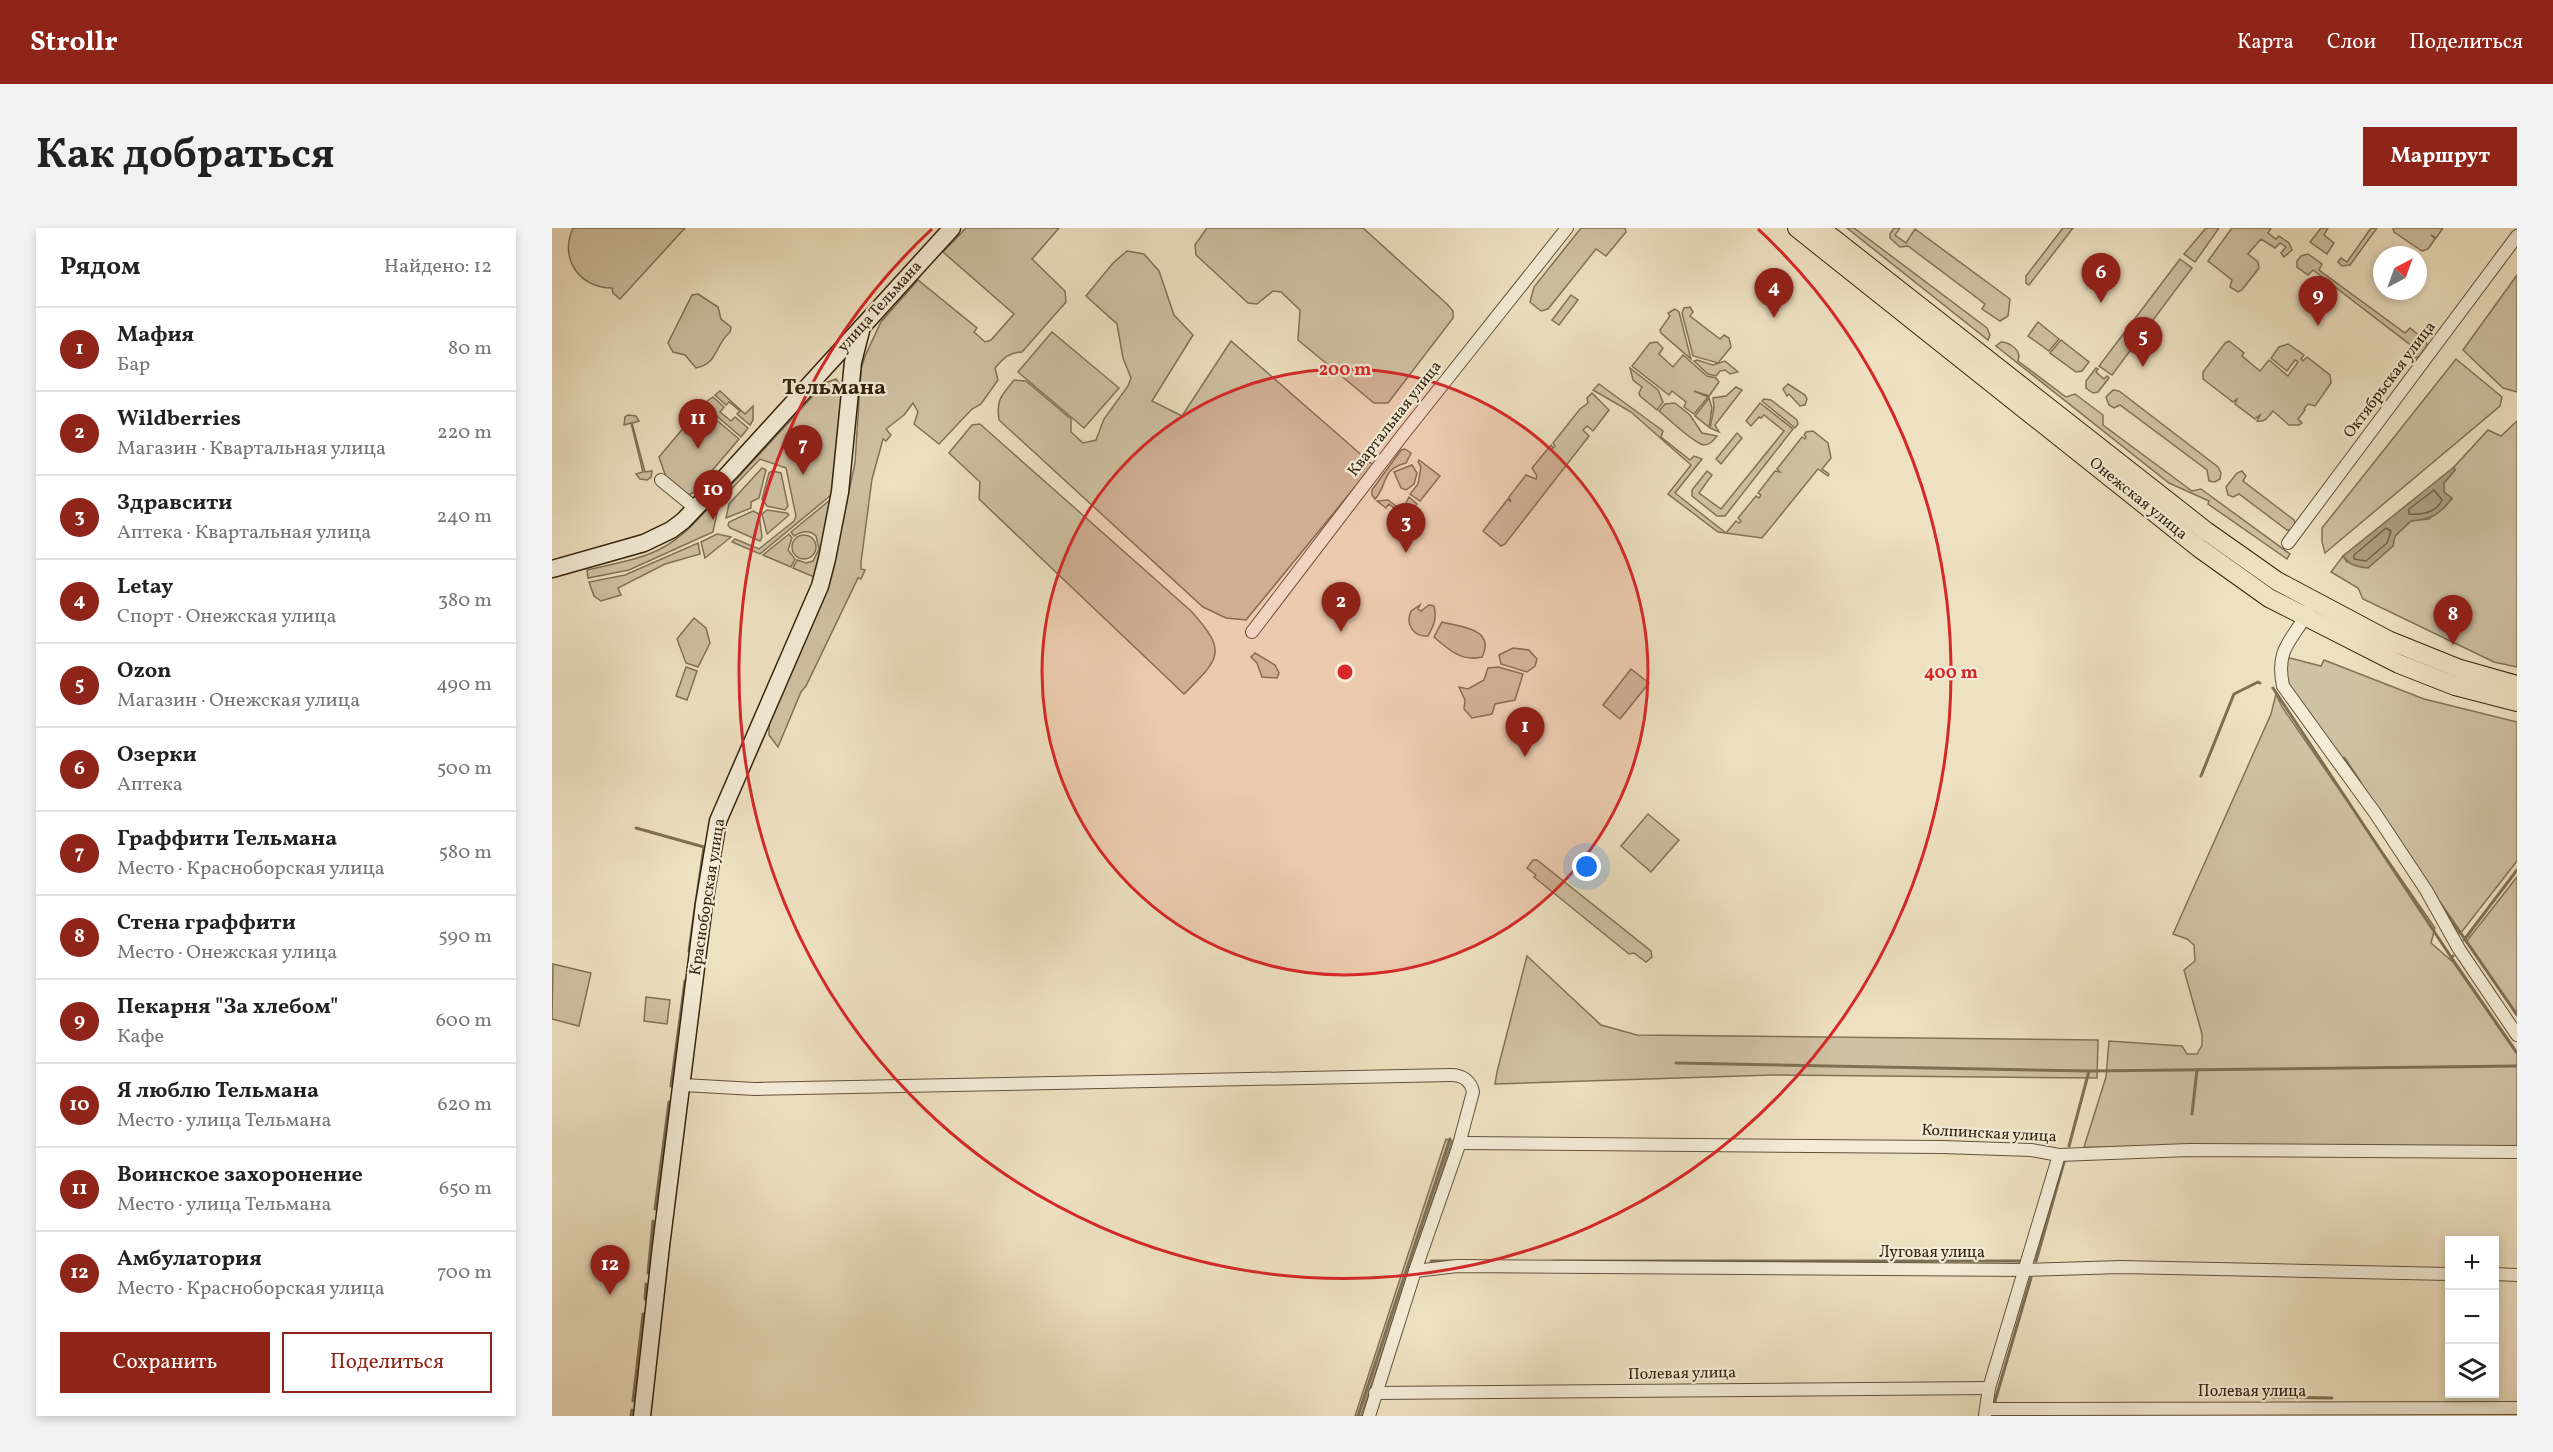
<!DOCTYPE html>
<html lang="ru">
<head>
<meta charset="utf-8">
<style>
	body { margin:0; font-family:Vollkorn,serif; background:#f2f2f2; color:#222 }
	.controls { position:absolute; right:18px; bottom:18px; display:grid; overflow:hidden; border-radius:0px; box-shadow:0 3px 9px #0003 }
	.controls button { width:54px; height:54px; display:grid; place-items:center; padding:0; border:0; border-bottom:2px solid #e0e0e0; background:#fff; color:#222; font:30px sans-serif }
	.compass { position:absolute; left:1821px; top:18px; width:54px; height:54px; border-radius:50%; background:#fff; box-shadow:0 3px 9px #0003; rotate:41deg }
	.you { position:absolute; left:1035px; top:639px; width:21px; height:21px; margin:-15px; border:4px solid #fff; border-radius:50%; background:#1a73e8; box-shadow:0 0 0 9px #1a73e833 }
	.badge { display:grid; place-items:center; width:39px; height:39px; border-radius:50%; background:#8f2418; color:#fff; font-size:20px; font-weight:700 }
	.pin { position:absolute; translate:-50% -50px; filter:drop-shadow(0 2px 3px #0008) }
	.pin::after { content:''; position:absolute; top:32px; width:21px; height:18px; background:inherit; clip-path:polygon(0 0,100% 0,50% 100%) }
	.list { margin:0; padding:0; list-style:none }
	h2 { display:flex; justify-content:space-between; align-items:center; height:78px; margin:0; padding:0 24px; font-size:26px }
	h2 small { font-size:20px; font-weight:400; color:#767676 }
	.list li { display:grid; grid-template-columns:39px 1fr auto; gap:18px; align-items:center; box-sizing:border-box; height:84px; padding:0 24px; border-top:2px solid #e0e0e0 }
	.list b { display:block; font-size:22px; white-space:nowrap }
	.list p { margin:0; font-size:20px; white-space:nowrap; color:#767676 }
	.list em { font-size:20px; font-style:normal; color:#767676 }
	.actions { display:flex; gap:12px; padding:18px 24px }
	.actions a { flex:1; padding:14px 0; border:2px solid #8f2418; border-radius:0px; text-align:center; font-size:21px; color:#8f2418 }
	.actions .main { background:#8f2418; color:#fff }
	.icon { flex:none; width:33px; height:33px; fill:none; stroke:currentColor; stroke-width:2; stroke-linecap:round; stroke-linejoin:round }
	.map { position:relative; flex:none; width:1965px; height:1188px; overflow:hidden; border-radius:0px }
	header { display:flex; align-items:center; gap:36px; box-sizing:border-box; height:84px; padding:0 30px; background:#8f2418; color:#fff }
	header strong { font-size:28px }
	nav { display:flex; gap:33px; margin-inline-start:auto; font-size:21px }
	.intro { display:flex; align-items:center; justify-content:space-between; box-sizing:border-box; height:144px; padding:0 36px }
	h1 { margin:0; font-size:42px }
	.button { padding:15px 27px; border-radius:0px; background:#8f2418; color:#fff; font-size:21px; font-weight:700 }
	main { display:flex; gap:36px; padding:0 36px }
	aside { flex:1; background:#fff; border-radius:0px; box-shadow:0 3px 9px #0003 }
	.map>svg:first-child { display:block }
	.green { fill:#cfc1a3; stroke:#827259; stroke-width:1.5 }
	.water { fill:#afa184; stroke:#7e6f55; stroke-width:1.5 }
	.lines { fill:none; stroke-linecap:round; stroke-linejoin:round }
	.shore { stroke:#72624a; stroke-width:1.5 }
	.stream { stroke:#7e6f55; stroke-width:3 }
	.street-casing { stroke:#63533c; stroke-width:14 }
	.secondary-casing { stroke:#35240f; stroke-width:19 }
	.primary-casing { stroke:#35240f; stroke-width:20 }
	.street { stroke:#f4ecd7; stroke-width:12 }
	.secondary { stroke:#f4ecd7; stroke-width:16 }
	.primary { stroke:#eee1c1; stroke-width:18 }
	.ring { fill:none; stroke:#d62828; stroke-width:3 }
	.labels { text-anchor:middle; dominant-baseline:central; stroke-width:4.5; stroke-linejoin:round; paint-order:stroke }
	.street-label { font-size:16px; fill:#35240f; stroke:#f4ecd7 }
	.district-label { font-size:22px; font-weight:bold; fill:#35240f; stroke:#f4ecd7 }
	.centre { fill:#d62828; stroke:#f4ecd7; stroke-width:3 }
	.ring-label { font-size:18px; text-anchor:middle; font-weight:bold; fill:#d62828; stroke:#f4ecd7; stroke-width:4.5; stroke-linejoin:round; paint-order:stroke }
</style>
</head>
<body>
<header>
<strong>Strollr</strong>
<nav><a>Карта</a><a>Слои</a><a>Поделиться</a></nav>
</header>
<div class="intro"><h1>Как добраться</h1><a class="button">Маршрут</a></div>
<main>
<aside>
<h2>Рядом<small>Найдено: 12</small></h2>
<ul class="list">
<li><span class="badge">1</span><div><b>Мафия</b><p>Бар</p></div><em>80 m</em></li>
<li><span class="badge">2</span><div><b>Wildberries</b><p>Магазин · Квартальная улица</p></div><em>220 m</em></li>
<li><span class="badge">3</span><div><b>Здравсити</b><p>Аптека · Квартальная улица</p></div><em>240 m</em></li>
<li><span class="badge">4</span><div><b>Letay</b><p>Спорт · Онежская улица</p></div><em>380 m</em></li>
<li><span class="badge">5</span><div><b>Ozon</b><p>Магазин · Онежская улица</p></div><em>490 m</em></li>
<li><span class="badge">6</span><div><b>Озерки</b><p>Аптека</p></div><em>500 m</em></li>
<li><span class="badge">7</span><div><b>Граффити Тельмана</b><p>Место · Красноборская улица</p></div><em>580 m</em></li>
<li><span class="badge">8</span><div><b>Стена граффити</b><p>Место · Онежская улица</p></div><em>590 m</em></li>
<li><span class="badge">9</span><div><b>Пекарня &quot;За хлебом&quot;</b><p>Кафе</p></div><em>600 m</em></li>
<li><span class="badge">10</span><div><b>Я люблю Тельмана</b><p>Место · улица Тельмана</p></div><em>620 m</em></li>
<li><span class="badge">11</span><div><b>Воинское захоронение</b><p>Место · улица Тельмана</p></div><em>650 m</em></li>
<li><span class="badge">12</span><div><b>Амбулатория</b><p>Место · Красноборская улица</p></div><em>700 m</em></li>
</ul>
<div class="actions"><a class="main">Сохранить</a><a>Поделиться</a></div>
</aside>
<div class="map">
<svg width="1965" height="1188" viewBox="0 0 1965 1188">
	<rect width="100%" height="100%" fill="#eee1c1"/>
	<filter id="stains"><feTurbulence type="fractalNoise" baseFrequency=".00333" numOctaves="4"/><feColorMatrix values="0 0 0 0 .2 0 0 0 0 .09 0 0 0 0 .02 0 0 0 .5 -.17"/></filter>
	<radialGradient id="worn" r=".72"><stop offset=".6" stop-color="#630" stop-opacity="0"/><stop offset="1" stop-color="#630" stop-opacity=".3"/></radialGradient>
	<g class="green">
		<path d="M21 0H133L68 71 61 65 60 60C27 60 7 30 21 0Z"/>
		<path d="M414 0H507L480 31 513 63 514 74 470 124C457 124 451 131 443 140L446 152 429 176 420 181 387 216 362 196 366 184 361 175 352 187 334 201 339 207 334 213 331 211 320 251 309 334V341L313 342 309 351 306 350 254 458 249 464 226 519 217 507V496L280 344 303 235 309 141 313 128 329 94 366 52 425 100 422 104 433 114 439 112 462 86 391 24Z"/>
		<path d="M655 0H811L895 76 901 83V90L836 175H822L746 112 748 82 729 64 721 63 705 76 696 75 644 27 643 17Z"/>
		<path d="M1029 0H1073L1074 4 1054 28 1044 21 996 81 989 83 978 74 982 59Z"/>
		<path d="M1295 0H1302L1435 100 1438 107 1436 112Z"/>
		<path d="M1342 0H1348L1343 7 1354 15 1363 1 1458 71 1456 88 1448 93 1430 81 1433 76 1356 18 1348 19 1338 10V6Z"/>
		<path d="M1511 0H1521L1477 57 1474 55V48Z"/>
		<path d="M1654 0H1667L1643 34 1632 26Z"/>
		<path d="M1680 0H1719L1716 5 1724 11 1727 8 1737 15 1740 22 1732 29 1729 25 1734 19 1728 15 1723 20 1709 11 1696 26 1706 34 1707 40 1690 62 1686 64 1678 59 1680 52 1656 33Z"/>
		<path d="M1769 0H1776L1772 7 1782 15 1775 26 1758 14Z"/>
		<path d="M1819 0H1825L1798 37 1790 38 1786 34 1789 30 1795 34Z"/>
		<path d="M1841 0H1891L1884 10 1879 7 1883 11 1876 21 1870 23 1842 4Z"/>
		<path d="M575 23 592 26 607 43 622 87 641 107 600 173 630 188 679 113 821 237 694 392 674 390 651 379 447 192C444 170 450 168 462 152L474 153 519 191V204L531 215 544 212 552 191 576 158 579 150 571 130 565 96 534 68 561 35Z"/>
		<path d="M1756 26 1770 36 1767 42 1853 105 1858 100 1874 113 1875 118 1868 128 1864 130 1857 125 1861 119 1761 42 1756 47 1745 39V33L1749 28Z"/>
		<path d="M1628 31 1640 40 1560 147 1547 138Z"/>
		<path d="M1965 47V164L1951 160 1911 122Z"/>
		<path d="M146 66 166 79 169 91 179 99 178 104C162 118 166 136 144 140L133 127 121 124 116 115 140 67Z"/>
		<path d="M1019 67 1026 72 1007 97 1000 92Z"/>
		<path d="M1138 79 1141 84 1138 88 1168 111 1172 107 1177 110 1179 119 1166 135 1141 128 1130 85 1132 80Z"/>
		<path d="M1123 81 1127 84 1139 131 1109 105 1108 102 1118 88 1116 85Z"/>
		<path d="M1486 94 1507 111 1497 123 1476 108Z"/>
		<path d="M500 104 567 160 532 200 466 144Z"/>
		<path d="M1509 112 1537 134 1530 143 1524 144 1498 125Z"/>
		<path d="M1677 113 1692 125 1690 128 1708 143 1717 132 1736 148 1746 134 1743 132 1735 143 1719 130 1727 119 1736 116 1752 127 1749 131 1751 133 1755 129 1778 147 1779 155 1763 178 1756 176 1752 181 1753 182 1746 191 1750 195 1747 197H1737L1721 183C1717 188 1713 195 1705 193L1709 186 1703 191 1683 176 1685 171 1681 174 1651 151V144L1673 115Z"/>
		<path d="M1105 114 1111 120 1107 126 1121 139 1131 127 1155 148 1164 150 1167 154 1157 168 1142 163 1156 169 1142 186 1132 179 1134 174 1120 163 1117 167 1080 138 1098 115Z"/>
		<path d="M1449 114C1456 114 1466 120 1467 128L1466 133 1514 169 1523 166 1551 187V197L1640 263 1649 261 1738 326 1735 331 1656 276 1657 273 1617 255 1444 118Z"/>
		<path d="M1904 131 1950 169 1948 178 1773 325 1770 314V300Z"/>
		<path d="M1145 132 1161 137 1173 133 1186 144 1178 146 1173 142 1168 143 1164 148 1156 146 1142 133Z"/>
		<path d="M1078 140 1106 162 1111 174 1105 182 1088 168 1087 165 1090 159 1081 152Z"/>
		<path d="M1544 140 1546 141 1544 144 1552 151 1555 148 1557 150 1546 164 1541 165 1534 160V153Z"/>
		<path d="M284 151 291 161 279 267 208 326 180 314 183 311 207 321 242 293 244 288 234 240 208 231 169 272 167 270 273 155Z"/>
		<path d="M1047 156 1111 203 1109 209 1138 232 1142 228 1150 231 1123 265 1174 305 1184 293 1187 295 1189 293 1186 290 1204 268 1207 270 1209 267 1206 265 1223 243 1228 244 1225 241 1250 209 1253 211 1254 209 1252 207 1254 204 1261 203 1276 215 1279 230 1270 241 1277 246 1276 248 1266 241 1210 310 1166 304 1116 266 1139 237 1079 184 1041 162Z"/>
		<path d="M1236 156 1253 167 1255 171 1253 177 1248 178 1237 166 1235 168 1231 161Z"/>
		<path d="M1184 159 1190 162 1163 197 1167 204 1158 200 1162 180 1161 170 1174 168Z"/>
		<path d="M1561 162 1567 163 1666 239 1669 245 1668 251 1663 254 1657 253 1655 242 1568 177 1562 180 1557 177 1554 169Z"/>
		<path d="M168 163 193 186 201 178V192L198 197 185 186 188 183 177 174 174 177 163 167Z"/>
		<path d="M1040 165 1057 182 1041 203 1035 198 1031 202 1037 208 953 316 949 318 931 303 956 271 959 274 957 269 974 247 984 251 985 248 980 240 999 217 1001 220 1003 218 1001 215 1028 181 1036 175 1035 170Z"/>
		<path d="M161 169 172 179 168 184 179 193 183 189 196 200 189 209 151 176Z"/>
		<path d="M1157 170 1160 180 1157 199 1143 188Z"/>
		<path d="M1212 171 1219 172 1245 192 1246 196 1243 200 1210 173Z"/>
		<path d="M1123 175 1138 187 1150 205 1165 208C1161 213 1156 219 1149 216 1137 211 1118 192 1107 183L1113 176Z"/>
		<path d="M1208 175 1241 201 1173 288H1165L1140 268V262L1155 243 1160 247 1147 265 1169 281 1232 203 1212 187 1209 190 1207 189 1199 198 1194 193Z"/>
		<path d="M149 179 187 211 141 265 135 267 114 249 107 229Z"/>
		<path d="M76 187 84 188 87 193 80 195 93 244 100 243 99 249 95 252 88 251 84 246 91 244 79 195 72 197 73 189Z"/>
		<path d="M1965 193V439L1942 434 1811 371 1806 360 1779 344 1791 328 1795 334 1840 318 1843 308 1859 293 1877 291 1900 271 1892 264V255L1903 242 1902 239 1936 202 1949 208Z"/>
		<path d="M428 196 639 383C676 424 668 430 632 466L427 271 428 254 397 225 420 197Z"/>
		<path d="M1185 205 1190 210 1169 236 1164 231Z"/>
		<path d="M853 221 859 225 854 235C829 241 836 257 823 271L820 267V262L849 222Z"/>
		<path d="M867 232 888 248 868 273 858 266 866 256 869 239 866 234Z"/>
		<path d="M860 237 865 245 862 256 854 262 849 260 842 244Z"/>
		<path d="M210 240 214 242 207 270 199 274V280L174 290 177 276Z"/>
		<path d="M220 243 229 245 236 278 233 282 215 278 210 271 217 245Z"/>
		<path d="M1690 243 1694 248 1691 253 1742 292 1744 297 1741 302H1735L1687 266 1681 269 1676 267 1674 259 1685 245Z"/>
		<path d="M857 269 865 276 853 289 837 276 834 280 825 273 836 272 848 281H851Z"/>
		<path d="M164 272 167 275 161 304 77 342 36 350 35 342C60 336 89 332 112 319 132 308 148 289 164 272Z"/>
		<path d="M278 272 264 348 262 349 241 340 245 332 254 335 261 333 267 321 264 308C258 302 250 303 242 308L239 304Z"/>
		<path d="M215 282 235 285 237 287 215 306 210 286Z"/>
		<path d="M201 283 207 286 210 309 208 313 178 300 176 297 177 294Z"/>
		<path d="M165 306 179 309 153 330 149 314Z"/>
		<path d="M237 306 240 310 236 322 243 331 239 339 211 327Z"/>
		<circle cx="252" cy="319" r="12"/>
		<path d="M146 315 148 326 113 336 66 360 69 367 49 373 42 368 37 354 73 347Z"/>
		<path d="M868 377 866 381 869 383 877 377 882 378C885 390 882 397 876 408 862 409 853 397 859 383Z"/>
		<path d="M142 390 154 400 158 415 146 439 134 435 125 411Z"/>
		<path d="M890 394C908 399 944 400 930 429 910 434 897 422 882 409Z"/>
		<path d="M961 420 977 422 985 431 983 438 975 444 949 436 947 427Z"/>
		<path d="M703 425 723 437 727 445 725 450 710 449 705 435 699 429Z"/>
		<path d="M1734 429 1769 438 1772 432 1872 471 1965 494V633L1908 706 1732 453Z"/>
		<path d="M134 439 145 443 135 472 124 468Z"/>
		<path d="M946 439 971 446 963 472 943 476 940 486 920 490 912 481 913 472 907 459 916 461 932 452 936 440Z"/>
		<path d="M1079 441 1097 455 1068 491 1051 477Z"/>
		<path d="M1724 466 1730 479 1883 700 1879 715 1901 734 1965 826V922L1532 919 1554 849 1557 813 1630 818 1635 826H1645L1650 817V806L1632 742 1643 733 1642 717 1635 711 1621 706 1719 486Z"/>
		<path d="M1096 586 1127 612 1099 644 1069 618Z"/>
		<path d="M981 632H985L1099 723 1100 729 1094 734 1082 725 1077 726 982 649 984 647 975 640Z"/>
		<path d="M1965 649V786L1914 714Z"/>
		<path d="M975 728 1049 797 1085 807 1546 812 1545 850 1220 847 943 856 945 844Z"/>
		<path d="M1 736 39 745 27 798 0 791Z"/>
		<path d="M94 769 118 772 115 796 92 793Z"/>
		<path d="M894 911 900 913 809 1188H803Z"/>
	</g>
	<path class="water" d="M1902 239 1903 242 1892 255V264L1900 270C1888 287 1879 291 1859 293L1843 308 1841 318 1816 340C1805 339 1797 337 1791 328Z"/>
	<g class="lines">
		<g class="shore">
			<path d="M1882 262 1890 272C1884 285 1870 287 1857 286V281Z"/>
			<path d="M1834 300 1839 303 1835 315 1814 333 1802 331V327Z"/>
		</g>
		<g class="stream">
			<path d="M1721 460 1899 729"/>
			<path d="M1792 530 1808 554"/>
			<path d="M1649 548 1682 466 1706 454 1708 455"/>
			<path d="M84 600 152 619 137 723"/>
			<path d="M1888 675 1965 787"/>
			<path d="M1912 712 1965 642"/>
			<path d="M1901 728 1899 729 1965 825"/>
			<path d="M1124 835 1537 843 1965 838"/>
			<path d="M119 858 133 753"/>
			<path d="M1640 886 1645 842"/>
			<path d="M1517 918 1537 843"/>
			<path d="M103 981 117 874"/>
			<path d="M879 1033H902"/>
			<path d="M1001 1033H1468"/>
			<path d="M1484 1033 1512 934"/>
			<path d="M96 1045 101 993"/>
			<path d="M93 1071 94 1056"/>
			<path d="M1720 1169 1780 1170"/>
			<path d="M81 1173 91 1086"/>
			<path d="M1443 1173 1479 1050"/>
			<path d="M79 1188 80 1182"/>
			<path d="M806 1188 898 911"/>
		</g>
		<defs>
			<g id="street">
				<path d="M109 252 143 280"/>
				<path d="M1736 315 1965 8"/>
				<path d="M1756 383C1741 413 1723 419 1731 458L1823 585 1874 662 1907 721 1965 807"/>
				<path d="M700 404 849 209 1015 0"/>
				<path d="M131 857 203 861 899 847C910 847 919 853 921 864L906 920 863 1043 817 1188"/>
				<path d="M908 915 1390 919 1479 922 1507 927 1637 922 1965 924"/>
				<path d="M863 1043 905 1038 1474 1042 1569 1039 1898 1046"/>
				<path d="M1942 1046 1965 1047"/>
				<path d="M823 1165 1437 1160"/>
				<path d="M1434 1181 1965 1180"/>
				<path d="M1433 1187 1437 1160 1507 927"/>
			</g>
			<g id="secondary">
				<path d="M0 341 92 315 119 302 131 293 178 244 400 0"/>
				<path d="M90 1188 109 1018 152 676 166 593 268 358 275 331 288 264 301 134 310 99"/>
			</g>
			<g id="primary">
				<path d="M1245 0 1647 320 1717 370 1847 436 1903 458 1965 474"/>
				<path d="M1268 0 1654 303 1725 353 1836 412 1908 441 1965 457"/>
			</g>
		</defs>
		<use href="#street" class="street-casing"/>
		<use href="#secondary" class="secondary-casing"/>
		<use href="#primary" class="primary-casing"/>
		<use href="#street" class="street"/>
		<use href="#secondary" class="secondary"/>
		<use href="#primary" class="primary"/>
	</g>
	<circle cx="793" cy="444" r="303" fill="#d62828" fill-opacity=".12"/>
	<g class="ring">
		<circle cx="793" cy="444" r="303"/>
		<path d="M1206 1A606 606 0 1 1 380 1"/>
	</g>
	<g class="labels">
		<g class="street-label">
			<text transform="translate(328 79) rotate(-48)">улица Тельмана</text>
			<text transform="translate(1838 152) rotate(-53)">Октябрьская улица</text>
			<text transform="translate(843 191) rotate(-52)">Квартальная улица</text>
			<text transform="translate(1586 271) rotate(39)">Онежская улица</text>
			<text transform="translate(156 669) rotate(-81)">Красноборская улица</text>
			<text transform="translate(1437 906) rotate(3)">Колпинская улица</text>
			<text x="1380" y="1025">Луговая улица</text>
			<text transform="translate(1130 1146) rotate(-1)">Полевая улица</text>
			<text x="1700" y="1164">Полевая улица</text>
		</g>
		<g class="district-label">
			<text x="282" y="160">Тельмана</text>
		</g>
	</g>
	<circle cx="793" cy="444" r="9" class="centre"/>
	<g class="ring-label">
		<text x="793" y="147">200 m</text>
		<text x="1399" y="450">400 m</text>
	</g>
	<rect width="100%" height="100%" filter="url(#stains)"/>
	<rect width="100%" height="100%" fill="url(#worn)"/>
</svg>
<div class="controls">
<button>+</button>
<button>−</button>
<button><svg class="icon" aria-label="layers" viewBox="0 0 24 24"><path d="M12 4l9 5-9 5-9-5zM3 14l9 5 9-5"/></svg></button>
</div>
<svg class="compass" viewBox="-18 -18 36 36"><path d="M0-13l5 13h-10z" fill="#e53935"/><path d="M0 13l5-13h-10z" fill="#767676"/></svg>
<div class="you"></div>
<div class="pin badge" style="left:973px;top:529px">1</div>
<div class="pin badge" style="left:789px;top:404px">2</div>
<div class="pin badge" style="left:854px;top:325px">3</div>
<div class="pin badge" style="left:1222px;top:90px">4</div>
<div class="pin badge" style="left:1591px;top:139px">5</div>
<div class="pin badge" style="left:1549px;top:75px">6</div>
<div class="pin badge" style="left:251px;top:247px">7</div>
<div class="pin badge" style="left:1901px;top:417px">8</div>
<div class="pin badge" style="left:1766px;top:98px">9</div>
<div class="pin badge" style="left:161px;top:292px">10</div>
<div class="pin badge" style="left:146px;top:221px">11</div>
<div class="pin badge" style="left:58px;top:1067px">12</div>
</div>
</main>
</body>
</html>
